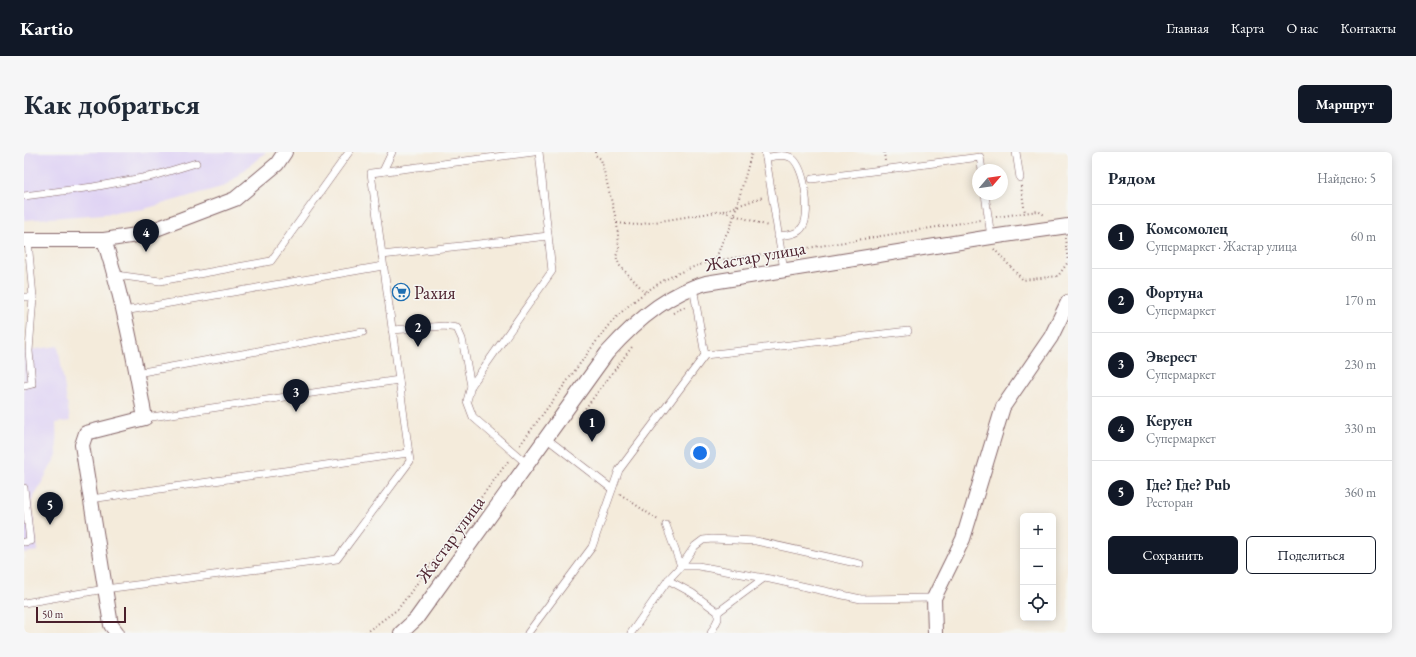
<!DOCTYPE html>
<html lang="ru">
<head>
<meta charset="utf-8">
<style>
	body { margin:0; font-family:"EB Garamond",serif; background:#f6f6f7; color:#1f2937 }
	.controls { position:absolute; right:12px; bottom:12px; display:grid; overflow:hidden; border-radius:6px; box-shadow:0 2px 10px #0003 }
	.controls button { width:36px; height:36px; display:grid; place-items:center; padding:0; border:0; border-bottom:1px solid #e0e1e3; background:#fff; color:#1f2937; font:20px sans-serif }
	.compass { position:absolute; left:948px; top:12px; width:36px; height:36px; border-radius:50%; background:#fff; box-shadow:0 2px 10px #0003; rotate:61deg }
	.scale { position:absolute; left:12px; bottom:10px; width:90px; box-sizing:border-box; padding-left:4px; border:2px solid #4a1f2b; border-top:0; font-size:11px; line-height:14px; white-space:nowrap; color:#4a1f2b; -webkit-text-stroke:3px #f6f6f2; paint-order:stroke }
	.you { position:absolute; left:676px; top:301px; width:14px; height:14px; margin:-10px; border:3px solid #fff; border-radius:50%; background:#1a73e8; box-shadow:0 0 0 6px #1a73e833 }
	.badge { display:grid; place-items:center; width:26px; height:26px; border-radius:50%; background:#111827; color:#fff; font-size:13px; font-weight:700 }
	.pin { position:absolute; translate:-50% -33px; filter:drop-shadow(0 1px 2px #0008) }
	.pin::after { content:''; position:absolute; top:21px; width:14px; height:12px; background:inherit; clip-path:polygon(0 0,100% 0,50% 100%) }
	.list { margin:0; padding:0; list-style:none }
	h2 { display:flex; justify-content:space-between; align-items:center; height:52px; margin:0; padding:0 16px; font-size:17px }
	h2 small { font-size:13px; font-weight:400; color:#747a83 }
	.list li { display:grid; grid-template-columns:26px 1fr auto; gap:12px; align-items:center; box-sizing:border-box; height:64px; padding:0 16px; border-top:1px solid #e0e1e3 }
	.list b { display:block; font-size:15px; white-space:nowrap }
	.list p { margin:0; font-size:13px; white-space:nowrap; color:#747a83 }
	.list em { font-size:13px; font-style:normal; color:#747a83 }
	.actions { display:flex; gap:8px; padding:12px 16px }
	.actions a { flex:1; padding:9px 0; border:1px solid #111827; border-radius:6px; text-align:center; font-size:14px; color:#111827 }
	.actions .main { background:#111827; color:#fff }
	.icon { flex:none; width:22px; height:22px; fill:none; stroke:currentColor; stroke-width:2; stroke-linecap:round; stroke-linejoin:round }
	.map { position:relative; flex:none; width:1044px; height:481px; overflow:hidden; border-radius:6px }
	header { display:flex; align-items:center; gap:24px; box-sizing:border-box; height:56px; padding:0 20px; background:#111827; color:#fff }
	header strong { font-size:19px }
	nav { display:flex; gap:22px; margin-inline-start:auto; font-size:14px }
	.intro { display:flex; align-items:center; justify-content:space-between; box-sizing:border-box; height:96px; padding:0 24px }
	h1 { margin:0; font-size:28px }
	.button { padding:10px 18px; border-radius:6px; background:#111827; color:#fff; font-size:14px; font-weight:700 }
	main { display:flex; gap:24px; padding:0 24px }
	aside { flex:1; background:#fff; border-radius:6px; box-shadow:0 2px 10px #0003 }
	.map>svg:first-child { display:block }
	.built { fill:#e0d4f4 }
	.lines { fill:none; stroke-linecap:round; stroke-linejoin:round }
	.service-casing { stroke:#866669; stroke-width:8 }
	.minor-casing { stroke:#866669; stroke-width:16 }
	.path { stroke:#866669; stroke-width:2; stroke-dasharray:1 3; stroke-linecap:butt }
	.service { stroke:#fff; stroke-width:7 }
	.minor { stroke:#fff; stroke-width:14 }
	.labels { text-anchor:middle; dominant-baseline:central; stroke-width:3; stroke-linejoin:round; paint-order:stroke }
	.street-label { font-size:18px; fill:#4a1f2b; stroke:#f6f6f2 }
	.poi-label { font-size:18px; fill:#4a1f2b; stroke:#f6f6f2; text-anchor:start }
</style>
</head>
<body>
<header>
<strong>Kartio</strong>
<nav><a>Главная</a><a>Карта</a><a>О нас</a><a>Контакты</a></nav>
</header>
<div class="intro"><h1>Как добраться</h1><a class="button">Маршрут</a></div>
<main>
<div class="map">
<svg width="1044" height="481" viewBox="0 0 1044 481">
	<rect width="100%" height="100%" fill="#f6f6f2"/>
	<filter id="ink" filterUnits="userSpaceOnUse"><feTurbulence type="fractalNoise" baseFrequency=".025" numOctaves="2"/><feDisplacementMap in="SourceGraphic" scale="8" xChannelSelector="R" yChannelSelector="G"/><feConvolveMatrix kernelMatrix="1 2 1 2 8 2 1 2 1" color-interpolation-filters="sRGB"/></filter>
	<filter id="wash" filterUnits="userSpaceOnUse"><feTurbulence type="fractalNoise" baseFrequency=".012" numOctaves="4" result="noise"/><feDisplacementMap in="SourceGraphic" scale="16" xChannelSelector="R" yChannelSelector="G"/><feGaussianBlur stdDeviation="0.9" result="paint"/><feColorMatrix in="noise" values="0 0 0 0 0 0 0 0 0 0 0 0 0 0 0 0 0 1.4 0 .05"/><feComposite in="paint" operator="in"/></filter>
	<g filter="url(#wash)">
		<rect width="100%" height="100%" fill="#f4ebdb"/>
		<g class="built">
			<path d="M0 0H242L201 34 120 57 79 62 0 68Z"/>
			<path d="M34 194 46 269 32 271 33 303 7 350 14 399 0 401V199Z"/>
		</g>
	</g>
	<g filter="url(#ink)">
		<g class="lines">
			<defs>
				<g id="service">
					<path d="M741 0 760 118"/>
					<path d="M992 0 996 26"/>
					<path d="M742 6C749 4 759 2 766 5 781 12 787 62 779 74 774 83 763 83 754 84"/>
					<path d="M359 19 368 0"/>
					<path d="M788 27 956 5 958 18"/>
					<path d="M961 42 967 85"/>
					<path d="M0 44 69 35 129 24 172 11"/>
					<path d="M358 103 524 84"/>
					<path d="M92 123 136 129 247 109 325 0"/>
					<path d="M669 135 681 203"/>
					<path d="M0 145H9"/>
					<path d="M100 159 359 114"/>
					<path d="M368 178 420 174 433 176 438 187 447 234 443 249 449 265 503 312"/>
					<path d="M113 221 339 180"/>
					<path d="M0 234 8 232 5 199 9 145 4 89"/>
					<path d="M447 234 528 119 515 0"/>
					<path d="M121 266 375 228"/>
					<path d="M522 286 588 337"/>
					<path d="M0 336 6 389 0 390"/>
					<path d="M67 347 384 301"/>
					<path d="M642 373 657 414 671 394 679 388 688 387 732 389 836 412"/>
					<path d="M644 428 668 441 694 460V467L687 481"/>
					<path d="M0 451 81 437 313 407 386 309 347 21 510 0"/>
					<path d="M694 460 740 426"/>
					<path d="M504 481 568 395 595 318 681 203 884 179"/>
					<path d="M607 481 644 428 657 414H674L746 427 837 447 910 446"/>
				</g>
				<g id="minor">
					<path d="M0 88H80L119 82 211 47 253 12 261 0"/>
					<path d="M80 88C99 146 110 206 121 266L62 281 58 293 87 473 93 481"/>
					<path d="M377 481 392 467 583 201C609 172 643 141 682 131L967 85 1044 74"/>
					<path d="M911 481 910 446 939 387 979 255 1027 185 1044 150"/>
				</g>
			</defs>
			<use href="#service" class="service-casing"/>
			<use href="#minor" class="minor-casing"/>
			<g class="path">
				<path d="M571 0V3L577 7 593 71 595 95 592 105 596 114 621 140"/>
				<path d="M860 0 861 9"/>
				<path d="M997 34 1001 61"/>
				<path d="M699 59 739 45"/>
				<path d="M972 65 1014 59 1022 64"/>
				<path d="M593 71 612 73 698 59 744 74"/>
				<path d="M1041 86 1044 110"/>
				<path d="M970 97 999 128 1034 124 1044 110"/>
				<path d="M765 99 956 68"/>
				<path d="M691 109 699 88 707 74 728 0"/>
				<path d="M649 161 663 154"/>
				<path d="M554 266 608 195"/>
				<path d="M496 293 583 175C612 143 648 118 691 109 710 105 730 104 749 102"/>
				<path d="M596 342 634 368"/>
				<path d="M341 481 374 457 485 308"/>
			</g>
			<use href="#service" class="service"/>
			<use href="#minor" class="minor"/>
		</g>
	</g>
	<defs>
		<symbol id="supermarket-ring" viewBox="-11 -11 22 22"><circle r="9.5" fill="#f6f6f2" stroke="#1f6fb2" stroke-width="1.5"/><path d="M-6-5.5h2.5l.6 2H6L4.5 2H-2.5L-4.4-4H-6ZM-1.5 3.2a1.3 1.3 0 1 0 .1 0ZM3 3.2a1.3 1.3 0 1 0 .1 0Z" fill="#1f6fb2"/></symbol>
	</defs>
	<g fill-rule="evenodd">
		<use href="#supermarket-ring" x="367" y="130" width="20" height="20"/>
	</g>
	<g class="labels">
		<g class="street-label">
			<text transform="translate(731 104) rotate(-10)">Жастар улица</text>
			<text transform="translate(426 387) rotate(-54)">Жастар улица</text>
		</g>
		<g class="poi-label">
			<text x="390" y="140">Рахия</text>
		</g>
	</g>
</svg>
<div class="controls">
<button>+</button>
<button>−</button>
<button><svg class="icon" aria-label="locate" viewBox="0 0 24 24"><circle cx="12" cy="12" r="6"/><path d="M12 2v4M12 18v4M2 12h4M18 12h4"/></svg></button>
</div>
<svg class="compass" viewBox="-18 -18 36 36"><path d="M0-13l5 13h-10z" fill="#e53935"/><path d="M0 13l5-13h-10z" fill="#747a83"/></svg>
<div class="scale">50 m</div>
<div class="you"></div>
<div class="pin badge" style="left:568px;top:290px">1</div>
<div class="pin badge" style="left:394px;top:195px">2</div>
<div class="pin badge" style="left:272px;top:260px">3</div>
<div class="pin badge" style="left:122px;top:100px">4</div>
<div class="pin badge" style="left:26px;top:373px">5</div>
</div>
<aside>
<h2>Рядом<small>Найдено: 5</small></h2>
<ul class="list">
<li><span class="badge">1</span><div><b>Комсомолец</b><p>Супермаркет · Жастар улица</p></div><em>60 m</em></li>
<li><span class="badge">2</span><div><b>Фортуна</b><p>Супермаркет</p></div><em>170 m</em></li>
<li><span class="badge">3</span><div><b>Эверест</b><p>Супермаркет</p></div><em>230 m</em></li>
<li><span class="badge">4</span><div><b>Керуен</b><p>Супермаркет</p></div><em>330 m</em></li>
<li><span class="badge">5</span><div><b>Где? Где? Pub</b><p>Ресторан</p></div><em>360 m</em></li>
</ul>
<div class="actions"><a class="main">Сохранить</a><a>Поделиться</a></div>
</aside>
</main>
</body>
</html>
